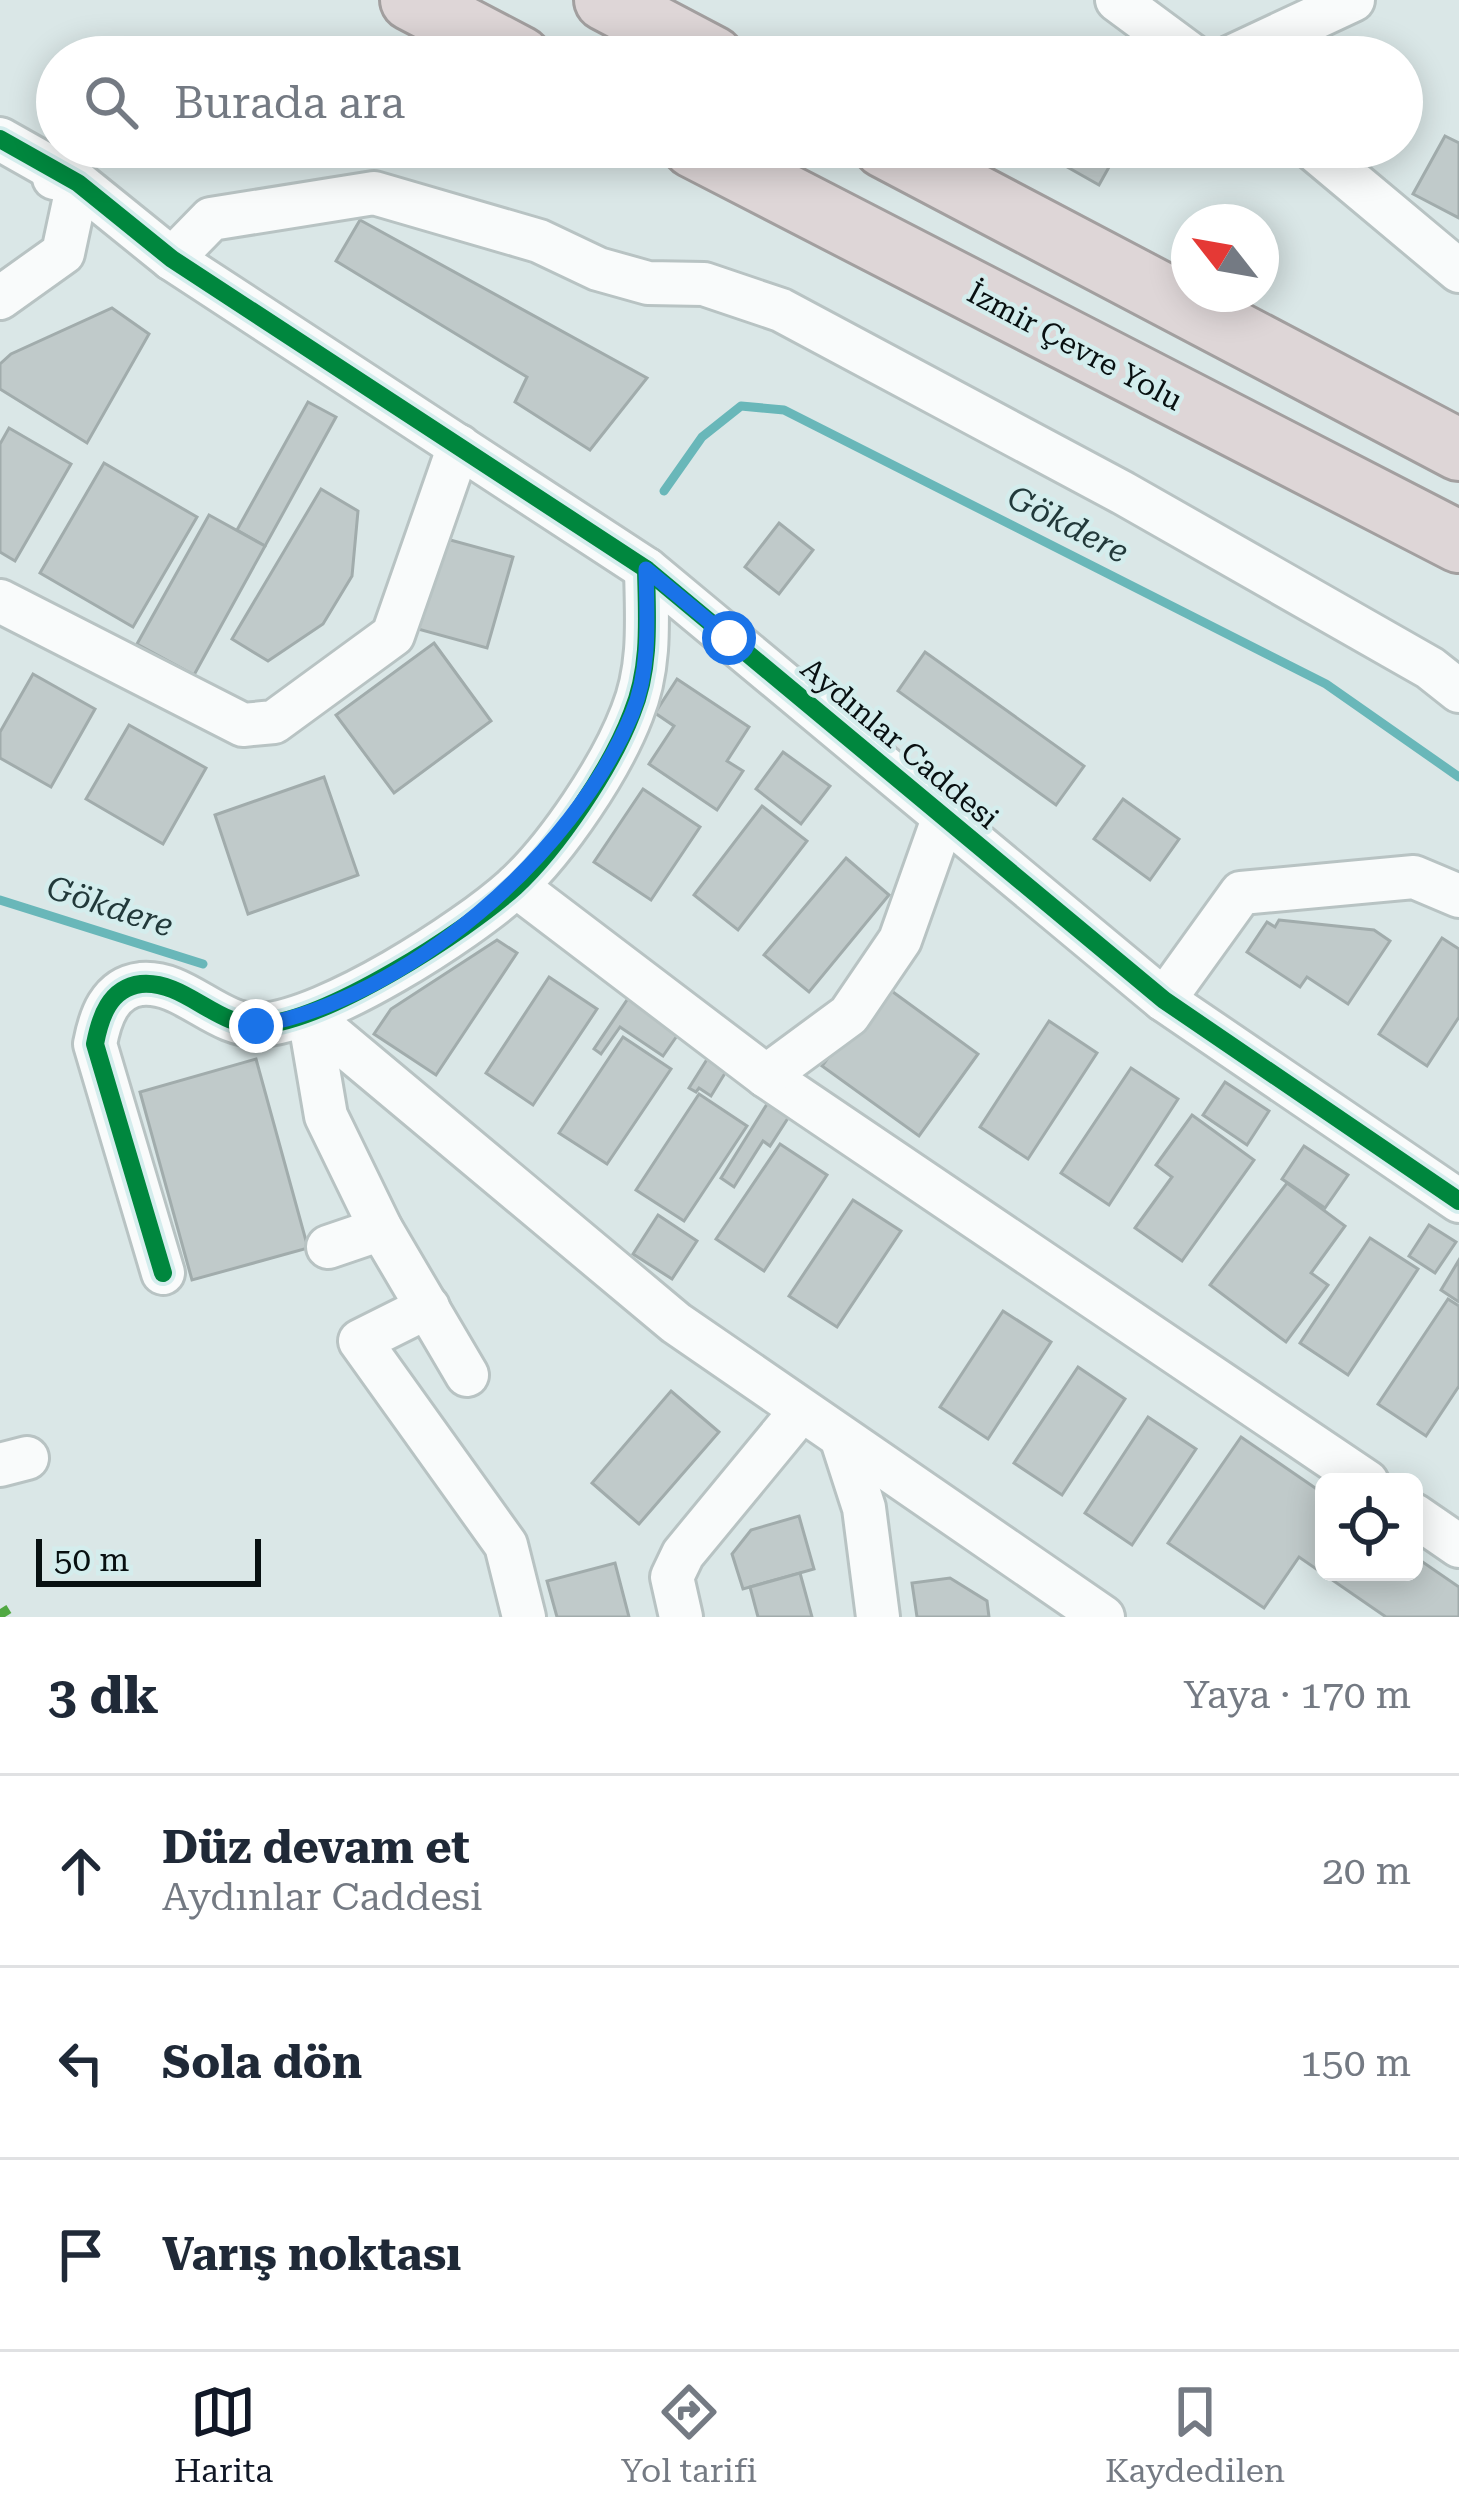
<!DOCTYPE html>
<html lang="tr">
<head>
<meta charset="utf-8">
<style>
	body { margin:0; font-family:"Roboto Serif",serif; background:#f6f6f7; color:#1f2937 }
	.controls { position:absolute; right:36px; bottom:36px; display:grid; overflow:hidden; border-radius:18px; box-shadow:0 6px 30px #0003 }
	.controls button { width:108px; height:108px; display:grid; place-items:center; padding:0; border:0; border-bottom:3px solid #e0e1e3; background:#fff; color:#1f2937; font:60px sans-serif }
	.compass { position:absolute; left:1171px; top:204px; width:108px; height:108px; border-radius:50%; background:#fff; box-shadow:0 6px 30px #0003; rotate:301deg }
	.scale { position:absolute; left:36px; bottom:30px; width:225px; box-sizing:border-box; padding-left:12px; border:6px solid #081011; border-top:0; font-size:33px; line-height:42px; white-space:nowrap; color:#081011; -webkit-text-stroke:9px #d4eded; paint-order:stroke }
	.stop { position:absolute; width:36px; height:36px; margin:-27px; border:9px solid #1a73e8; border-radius:50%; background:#fff }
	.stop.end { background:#1a73e8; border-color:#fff; box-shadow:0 3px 12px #0008 }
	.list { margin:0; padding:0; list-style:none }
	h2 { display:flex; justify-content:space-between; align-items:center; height:156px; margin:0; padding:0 48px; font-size:51px }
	h2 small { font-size:39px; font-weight:400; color:#747a83 }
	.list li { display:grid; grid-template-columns:78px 1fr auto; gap:36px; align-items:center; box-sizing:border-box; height:192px; padding:0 48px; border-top:3px solid #e0e1e3 }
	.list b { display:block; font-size:45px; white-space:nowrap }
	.list p { margin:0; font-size:39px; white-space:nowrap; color:#747a83 }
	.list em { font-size:39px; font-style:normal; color:#747a83 }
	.icon { flex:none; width:66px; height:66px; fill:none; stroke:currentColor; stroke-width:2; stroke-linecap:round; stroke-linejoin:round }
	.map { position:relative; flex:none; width:1459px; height:1617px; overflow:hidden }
	.search { position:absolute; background:#fff; box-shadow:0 6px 30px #0003; left:36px; right:36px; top:36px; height:132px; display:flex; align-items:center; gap:30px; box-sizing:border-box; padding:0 42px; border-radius:66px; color:#747a83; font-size:45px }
	.sheet { height:732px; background:#fff }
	nav { display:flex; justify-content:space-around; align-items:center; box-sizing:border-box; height:168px; border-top:3px solid #e0e1e3; background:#fff; font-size:33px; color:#747a83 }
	nav a { display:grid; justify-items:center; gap:6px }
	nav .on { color:#111827 }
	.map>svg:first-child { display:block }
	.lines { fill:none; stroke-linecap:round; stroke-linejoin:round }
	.stream { stroke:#69b7b9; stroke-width:9 }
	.building { fill:#c0caca; stroke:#a1acac; stroke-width:3 }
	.minor-casing { stroke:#b8c3c3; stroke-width:48 }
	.highway-casing { stroke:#a29f9f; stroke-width:66 }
	.minor { stroke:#f9fbfb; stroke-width:42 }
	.highway { stroke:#ded6d7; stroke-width:60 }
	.quiet { stroke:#50a842; stroke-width:15; stroke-dasharray:30 15; stroke-linecap:butt }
	.cycleway-casing { stroke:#d4eded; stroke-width:26 }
	.cycleway { stroke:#00873e; stroke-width:18 }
	.route { stroke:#1a73e8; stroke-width:15 }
	.labels { text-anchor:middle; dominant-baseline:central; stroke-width:9; stroke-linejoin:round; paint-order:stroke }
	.street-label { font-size:30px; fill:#081011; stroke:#d4eded }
	.water-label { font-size:33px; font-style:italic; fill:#22393a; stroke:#d4eded }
</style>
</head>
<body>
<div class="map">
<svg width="1459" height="1617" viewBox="0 0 1459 1617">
	<rect width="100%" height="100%" fill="#dae7e7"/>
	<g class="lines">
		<g class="stream">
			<path d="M664 491 702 437 741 406 784 410 1326 684 1459 777"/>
			<path d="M0 900 203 964"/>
		</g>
	</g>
	<g class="building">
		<path d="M1445 136 1459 143V218L1413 194Z"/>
		<path d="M1032 147H1094L1114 158 1099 185Z"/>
		<path d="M360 220 647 378 590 450 515 402 527 377 336 261Z"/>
		<path d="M112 308 149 334 87 443 0 389V364L11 354Z"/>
		<path d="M308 402 336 417 265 546 237 530Z"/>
		<path d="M9 428 71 464 15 561 0 552V444Z"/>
		<path d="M104 463 197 517 133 627 40 573Z"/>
		<path d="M321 489 358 511 352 576 323 624 268 661 232 639Z"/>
		<path d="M209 515 265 546 194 675 137 644Z"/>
		<path d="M779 523 813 550 779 594 745 567Z"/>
		<path d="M432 535 513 557 487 648 407 626Z"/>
		<path d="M434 643 491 721 394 793 336 715Z"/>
		<path d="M925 652 1084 766 1056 805 898 691Z"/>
		<path d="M33 674 95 709 51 787 0 758V732Z"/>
		<path d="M677 679 749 727 727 761 743 771 717 810 649 764 674 726 655 713Z"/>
		<path d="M129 725 206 768 163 844 86 799Z"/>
		<path d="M783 752 830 786 801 824 756 789Z"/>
		<path d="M324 777 358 875 248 914 215 815Z"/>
		<path d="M643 789 700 827 651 900 594 862Z"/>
		<path d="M1123 799 1179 839 1150 880 1094 839Z"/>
		<path d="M762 806 807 841 738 930 694 895Z"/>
		<path d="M846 858 889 895 809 992 764 955Z"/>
		<path d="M1279 920 1374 930 1390 941 1348 1004 1307 977 1300 987 1247 952 1267 922 1275 927Z"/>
		<path d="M1442 938 1459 949V1017L1427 1066 1379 1034Z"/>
		<path d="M497 940 517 953 436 1075 374 1034 391 1009Z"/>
		<path d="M549 977 597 1009 533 1105 486 1073Z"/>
		<path d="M882 984 978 1054 919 1136 822 1066Z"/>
		<path d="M637 985 688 1020 663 1056 620 1027 601 1054 594 1049Z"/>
		<path d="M1049 1021 1097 1053 1028 1159 980 1127Z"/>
		<path d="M623 1037 671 1069 607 1164 559 1133Z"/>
		<path d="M716 1045 735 1057 711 1096 699 1088 696 1092 689 1088Z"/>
		<path d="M256 1059 308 1248 192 1280 140 1092Z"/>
		<path d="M1131 1068 1178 1099 1109 1205 1061 1173Z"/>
		<path d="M1225 1082 1269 1111 1247 1145 1203 1115Z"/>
		<path d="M777 1088 799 1101 770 1146 763 1141 734 1187 721 1178Z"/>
		<path d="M699 1094 747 1126 684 1221 636 1190Z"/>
		<path d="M1192 1115 1254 1160 1182 1261 1135 1228 1172 1177 1156 1165Z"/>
		<path d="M780 1144 827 1175 764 1271 716 1239Z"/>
		<path d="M1304 1146 1348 1175 1325 1208 1282 1179Z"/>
		<path d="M1287 1183 1345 1226 1311 1273 1328 1285 1286 1342 1210 1285Z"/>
		<path d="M853 1200 901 1231 837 1327 789 1296Z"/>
		<path d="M658 1215 697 1241 672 1279 633 1254Z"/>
		<path d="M1429 1225 1456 1242 1435 1273 1409 1256Z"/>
		<path d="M1370 1238 1418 1269 1348 1375 1300 1343Z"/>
		<path d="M1459 1260V1302L1441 1290Z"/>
		<path d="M1448 1299 1459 1306V1386L1426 1436 1378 1404Z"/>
		<path d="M1003 1311 1051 1342 988 1439 940 1407Z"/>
		<path d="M1078 1367 1125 1399 1062 1495 1014 1463Z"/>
		<path d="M671 1391 719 1432 639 1524 592 1483Z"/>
		<path d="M1148 1417 1196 1449 1132 1545 1085 1513Z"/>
		<path d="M1241 1437 1324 1494V1572H1414V1556L1459 1587V1617H1386L1299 1557 1264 1608 1168 1543Z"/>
		<path d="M799 1516 814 1569 743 1589 732 1554 751 1530Z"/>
		<path d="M615 1563 629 1617H557L547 1581Z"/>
		<path d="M800 1573 812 1617H758L750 1587Z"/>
		<path d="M950 1578 987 1601 989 1617H917L912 1583Z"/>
	</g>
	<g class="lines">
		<defs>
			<g id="minor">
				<path d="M1117 0 1194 57"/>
				<path d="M1231 57 1353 0"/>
				<path d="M0 139 78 183 172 259 646 569 1164 1000 1459 1201"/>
				<path d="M1311 147 1459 271"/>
				<path d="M172 259 211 219 374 193 539 241 598 269 648 283 704 284 781 310 1123 493 1430 668 1459 691"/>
				<path d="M0 298 63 253 78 183 54 178"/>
				<path d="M0 601 243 725 274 722 393 635 459 446"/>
				<path d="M516 886 766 1076 1367 1482"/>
				<path d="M1164 1000 1241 893 1414 877 1459 896"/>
				<path d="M309 1016 676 1323 1103 1617"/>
				<path d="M309 1016 326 1116 381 1229 467 1375"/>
				<path d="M766 1076 849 1015 900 940 943 819"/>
				<path d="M328 1247 381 1229"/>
				<path d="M163 1273 95 1044C100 1018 109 988 141 984 185 980 217 1028 261 1025 328 1020 464 933 515 887 558 847 611 768 632 713 651 667 647 618 646 569"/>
				<path d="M428 1307 360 1341 506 1545 524 1617"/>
				<path d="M843 1443 864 1508 878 1617"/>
				<path d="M0 1465 27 1458"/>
				<path d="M1414 1515 1459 1546"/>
				<path d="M681 1617 672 1577 683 1554 800 1412"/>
			</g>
			<g id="highway">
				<path d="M411 0 520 57"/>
				<path d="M605 0 713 57"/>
				<path d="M693 147 1459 542"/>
				<path d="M884 147 1459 450"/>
			</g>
		</defs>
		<use href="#minor" class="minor-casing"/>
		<use href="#highway" class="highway-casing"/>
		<use href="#minor" class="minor"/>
		<use href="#highway" class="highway"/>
		<path class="quiet" d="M0 1609 5 1617"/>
		<defs>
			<g id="cycleway">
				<path d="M0 139 78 183 172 259 646 569 1164 1000 1459 1201"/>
				<path d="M163 1273 95 1044C100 1018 109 988 141 984 185 980 217 1028 261 1025 328 1020 464 933 515 887 558 847 611 768 632 713 651 667 647 618 646 569"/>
			</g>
		</defs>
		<use href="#cycleway" class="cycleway-casing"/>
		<use href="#cycleway" class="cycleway"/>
	</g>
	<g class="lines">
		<path class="route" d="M256 1026C407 999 573 856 632 714 651 668 647 618 646 569L729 638"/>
	</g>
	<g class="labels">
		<g class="street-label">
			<text transform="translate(1075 346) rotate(28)">İzmir Çevre Yolu</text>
			<text transform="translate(900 743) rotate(40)">Aydınlar Caddesi</text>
		</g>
		<g class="water-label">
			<text transform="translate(1068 524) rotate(27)">Gökdere</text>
			<text transform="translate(110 906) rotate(18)">Gökdere</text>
		</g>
	</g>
</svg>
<div class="controls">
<button><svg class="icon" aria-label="locate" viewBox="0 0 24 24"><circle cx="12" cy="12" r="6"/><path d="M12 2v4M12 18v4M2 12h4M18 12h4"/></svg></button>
</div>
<svg class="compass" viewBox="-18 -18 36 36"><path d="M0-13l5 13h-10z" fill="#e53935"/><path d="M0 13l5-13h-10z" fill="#747a83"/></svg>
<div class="scale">50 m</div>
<div class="stop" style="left:729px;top:638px"></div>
<div class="stop end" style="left:256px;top:1026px"></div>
<div class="search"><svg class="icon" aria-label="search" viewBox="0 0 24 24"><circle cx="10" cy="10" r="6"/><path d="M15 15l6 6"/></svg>Burada ara</div>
</div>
<section class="sheet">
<h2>3 dk<small>Yaya · 170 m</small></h2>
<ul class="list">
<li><svg class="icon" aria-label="ahead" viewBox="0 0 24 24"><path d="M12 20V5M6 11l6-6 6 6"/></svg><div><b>Düz devam et</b><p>Aydınlar Caddesi</p></div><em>20 m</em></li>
<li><svg class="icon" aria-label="left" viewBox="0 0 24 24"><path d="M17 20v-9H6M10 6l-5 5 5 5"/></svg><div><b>Sola dön</b></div><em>150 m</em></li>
<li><svg class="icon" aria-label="arrive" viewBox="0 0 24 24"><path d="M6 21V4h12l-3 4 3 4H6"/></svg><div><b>Varış noktası</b></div></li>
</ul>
</section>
<nav>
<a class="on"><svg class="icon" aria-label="map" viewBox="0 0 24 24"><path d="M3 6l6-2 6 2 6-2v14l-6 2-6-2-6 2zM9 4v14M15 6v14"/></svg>Harita</a>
<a><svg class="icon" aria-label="directions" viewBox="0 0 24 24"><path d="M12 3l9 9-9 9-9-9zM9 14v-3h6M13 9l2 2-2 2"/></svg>Yol tarifi</a>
<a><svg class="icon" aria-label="saved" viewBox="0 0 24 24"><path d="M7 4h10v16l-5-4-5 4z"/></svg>Kaydedilen</a>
</nav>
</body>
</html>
